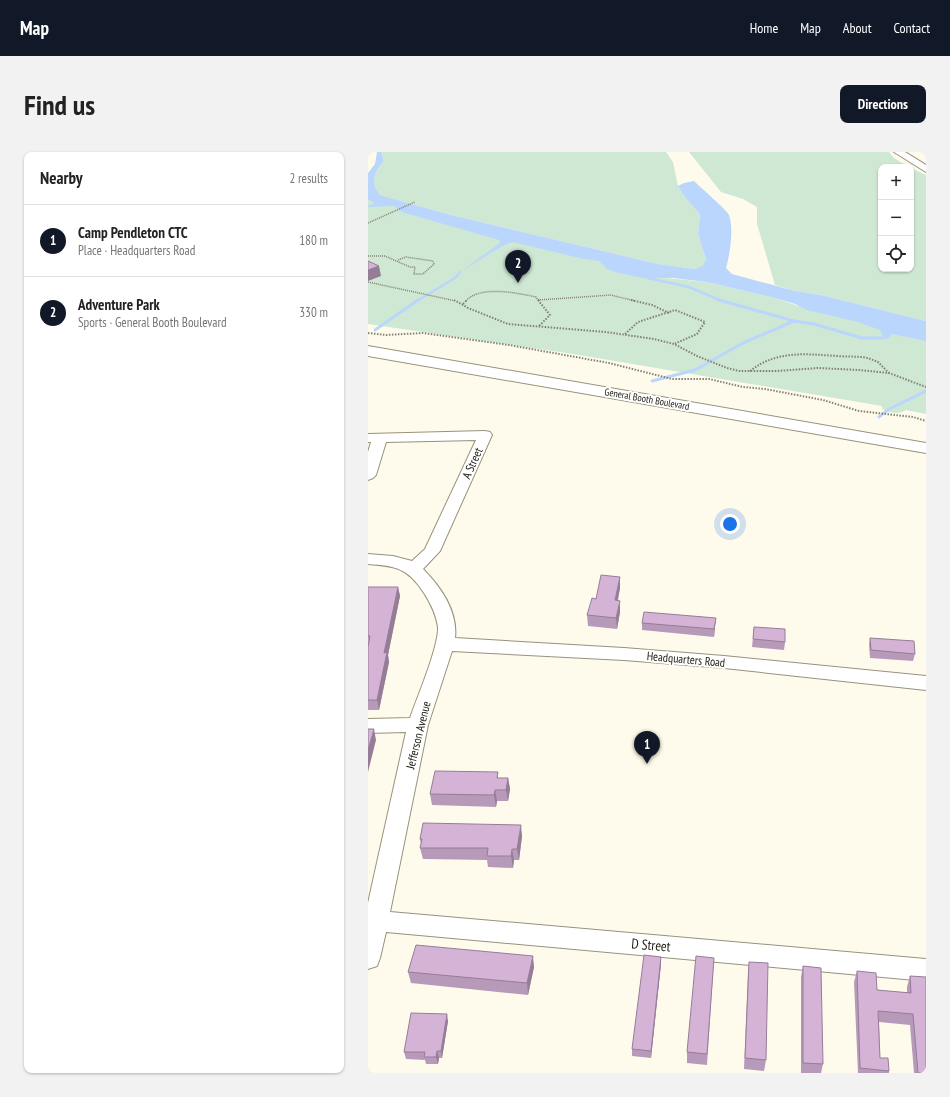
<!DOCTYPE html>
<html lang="en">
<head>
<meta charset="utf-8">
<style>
	body { margin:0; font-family:"PT Sans Narrow",sans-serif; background:#f2f2f2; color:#222 }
	.controls { position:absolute; right:12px; top:12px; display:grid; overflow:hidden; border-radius:8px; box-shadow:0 1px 3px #0004 }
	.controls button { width:36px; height:36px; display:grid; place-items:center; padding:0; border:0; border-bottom:1px solid #e0e0e0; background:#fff; color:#222; font:20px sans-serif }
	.you { position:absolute; left:362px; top:372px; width:14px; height:14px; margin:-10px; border:3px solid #fff; border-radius:50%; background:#1a73e8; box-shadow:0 0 0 6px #1a73e833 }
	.badge { display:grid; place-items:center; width:26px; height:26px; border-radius:50%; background:#111827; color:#fff; font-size:13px; font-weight:700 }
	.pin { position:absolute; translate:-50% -33px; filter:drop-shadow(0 1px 2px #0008) }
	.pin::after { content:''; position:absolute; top:21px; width:14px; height:12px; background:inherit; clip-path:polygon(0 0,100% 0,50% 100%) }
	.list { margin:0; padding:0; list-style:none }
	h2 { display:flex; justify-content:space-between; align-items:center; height:52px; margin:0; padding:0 16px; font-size:17px }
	h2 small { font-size:13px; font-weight:400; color:#767676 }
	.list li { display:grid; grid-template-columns:26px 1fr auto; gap:12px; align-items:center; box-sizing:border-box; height:72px; padding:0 16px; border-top:1px solid #e0e0e0 }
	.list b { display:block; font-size:15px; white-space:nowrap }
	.list p { margin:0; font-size:13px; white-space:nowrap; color:#767676 }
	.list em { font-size:13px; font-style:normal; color:#767676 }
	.icon { flex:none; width:22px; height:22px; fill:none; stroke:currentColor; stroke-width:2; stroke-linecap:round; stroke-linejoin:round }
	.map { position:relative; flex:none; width:558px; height:921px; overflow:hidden; border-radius:8px }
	header { display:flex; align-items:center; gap:24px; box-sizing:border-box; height:56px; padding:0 20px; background:#111827; color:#fff }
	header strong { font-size:19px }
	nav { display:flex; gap:22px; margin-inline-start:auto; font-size:14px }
	.intro { display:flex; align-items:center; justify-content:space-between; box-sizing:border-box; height:96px; padding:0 24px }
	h1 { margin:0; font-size:28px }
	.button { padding:10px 18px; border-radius:8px; background:#111827; color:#fff; font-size:14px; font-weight:700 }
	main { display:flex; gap:24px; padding:0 24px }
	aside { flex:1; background:#fff; border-radius:8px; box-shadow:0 1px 3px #0004 }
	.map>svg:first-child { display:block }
	.green { fill:#cfe8d4 }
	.water { fill:#bad6fd }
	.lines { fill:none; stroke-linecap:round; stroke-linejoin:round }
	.stream-far1 { stroke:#bad6fd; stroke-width:2.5 }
	.stream { stroke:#bad6fd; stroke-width:3 }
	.minor-casing { stroke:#98927b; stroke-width:2 }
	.highway-casing { stroke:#98927b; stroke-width:2 }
	.path-far1 { stroke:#838074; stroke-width:1.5; stroke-dasharray:1 1; stroke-linecap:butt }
	.path { stroke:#838074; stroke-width:2; stroke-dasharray:1.5 1.5; stroke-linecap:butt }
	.minor { fill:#fff; fill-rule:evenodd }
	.highway { fill:#fff; fill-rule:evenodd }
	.wall { fill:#b79ab9 }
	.shaded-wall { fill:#957d96 }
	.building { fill:#d5b3d7; stroke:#957d96 }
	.labels { text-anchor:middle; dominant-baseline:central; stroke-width:4; stroke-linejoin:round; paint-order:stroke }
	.far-street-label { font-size:10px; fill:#1c1a11; stroke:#fff }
	.street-label { font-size:12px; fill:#1c1a11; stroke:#fff }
	.near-street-label { font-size:14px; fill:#1c1a11; stroke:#fff }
</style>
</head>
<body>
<header>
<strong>Map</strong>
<nav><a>Home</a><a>Map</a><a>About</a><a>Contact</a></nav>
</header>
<div class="intro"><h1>Find us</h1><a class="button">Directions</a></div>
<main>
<aside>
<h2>Nearby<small>2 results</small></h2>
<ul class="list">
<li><span class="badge">1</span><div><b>Camp Pendleton CTC</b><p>Place · Headquarters Road</p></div><em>180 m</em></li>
<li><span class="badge">2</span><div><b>Adventure Park</b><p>Sports · General Booth Boulevard</p></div><em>330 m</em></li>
</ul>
</aside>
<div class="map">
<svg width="558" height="921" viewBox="0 0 558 921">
	<rect width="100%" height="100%" fill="#fffbec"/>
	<g class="green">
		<path d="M13 0H298L305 10 310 34 316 44 332 61 330 82 338 107 335 113 327 117 290 112 83 63 12 43C2 27 6 23 16 9Z"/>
		<path d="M321 0H521L526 6 541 15H513V117H543V16L558 23V169L453 143 427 139 407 133 389 72V55L375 47 353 40Z"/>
		<path d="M0 48 15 54H27L32 58 297 126 339 130 407 146 430 154 558 177V262L538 258C531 263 521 261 514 257V254L205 202 0 172Z"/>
	</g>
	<path class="water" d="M9 0H13L16 9C6 22 2 28 12 43L83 63 290 112 327 117 335 113 338 107 330 82 332 62 316 44 310 34 316 31 326 29C332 35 359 58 361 63 366 77 362 102 358 116L364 122 427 139 453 143 558 169V189L524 182 520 187 516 186 512 178 490 170 439 158 427 152 407 146 339 130 305 126H275L251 121 239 117 231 109 216 107 145 90C136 91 103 114 92 120L132 91 131 88 34 60 26 54 0 55V53H4L5 50 0 48V21L7 12Z"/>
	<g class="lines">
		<g class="stream-far1">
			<path d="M280 126 321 135 354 149"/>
			<path d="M49 149 87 126 92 120"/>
		</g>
		<g class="stream">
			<path d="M351 148 426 169"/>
			<path d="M7 178 50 148"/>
			<path d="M284 229 327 218 375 191 426 169 446 172 494 186H516"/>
			<path d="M511 265 521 257 558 239"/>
		</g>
		<defs>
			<g id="minor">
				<path d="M526 0H537L558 13V20Z"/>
				<path d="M117 279 122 280 124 283 72 399 55 417C73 435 90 460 87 486L256 496 356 504 558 524V538L356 516 256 508 84 499 60 573 22 760 558 807V829L18 780 12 806 9 814 0 817V751L38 580 0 581V567L42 566C49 546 71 494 70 475 68 462 63 452 56 441 40 416 28 414 0 412V402L25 404 44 409 57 397 108 288 18 290 8 323 5 326 0 328V300L3 290H0V282Z"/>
			</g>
			<path id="highway" d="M0 194 558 291V301L0 204Z"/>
		</defs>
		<use href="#minor" class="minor-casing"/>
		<use href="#highway" class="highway-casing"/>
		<g class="path-far1">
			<path d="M0 71 47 50"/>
			<path d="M0 104H17L42 115H47L46 122H55L66 112 65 109 38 105 30 108"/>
			<path d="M0 130 88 149"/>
			<path d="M170 148 243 143 267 149"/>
			<path d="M98 149C111 133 150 141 168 145L171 149"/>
		</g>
		<g class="path">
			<path d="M86 148 100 156 140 172 238 180 286 187 306 192 329 204 359 216 371 219H409L450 216 491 218 521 221 558 235"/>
			<path d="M170 148H173"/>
			<path d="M170 148 182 163 171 174"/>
			<path d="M263 148 284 153 301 161"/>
			<path d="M95 152 99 148"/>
			<path d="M0 181 18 183 55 181 141 193 241 211 304 227H341L375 235 397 237 455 248 491 259 545 265 558 269"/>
			<path d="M257 182 270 170 307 158 337 170 329 182 306 192"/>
			<path d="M382 219C409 198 437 202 469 204 480 205 490 204 500 206L510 210 521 221"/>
		</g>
		<use href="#minor" class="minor"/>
		<use href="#highway" class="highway"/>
	</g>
	<g class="wall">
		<path d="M252 425V436L250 449 252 460 249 477 220 474 219 463 228 447Z"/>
		<path d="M0 435H30L32 444 20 503 21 510 11 558H0Z"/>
		<path d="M348 466 347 474 346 485 274 478V471Z"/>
		<path d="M386 475 417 490 416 498 384 495Z"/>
		<path d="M502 486 547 502 545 509 502 506 501 493Z"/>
		<path d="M130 620V626H140L142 637 140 649H129L128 655 64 653 62 642Z"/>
		<path d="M154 684 151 708H146L145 716 120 715 119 708 55 707 52 696 53 692 52 687Z"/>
		<path d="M293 805V812L283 906 264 904V897Z"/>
		<path d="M346 806 339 913 319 911V900Z"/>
		<path d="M381 810 398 908 396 919 376 917 380 821Z"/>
		<path d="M435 814 455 912 453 921H433V825Z"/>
		<path d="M166 815 160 843 43 831 40 820Z"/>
		<path d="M489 819 509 838 539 841V835L542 824 558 921H546L542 873 511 870 512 906 521 919V921H490L486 830Z"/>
		<path d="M80 869 74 906H71L70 912H58L57 908 38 907 36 900Z"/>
	</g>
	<g class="shaded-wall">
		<path d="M11 114 13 124 0 129V118Z"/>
		<path d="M252 425V436L247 459V448Z"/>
		<path d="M30 435 32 444 20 503 21 510 11 558 9 548 16 501Z"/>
		<path d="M252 449V460L249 477 248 466Z"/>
		<path d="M348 466 347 474 346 485V477Z"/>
		<path d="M6 577 8 588 0 620V598Z"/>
		<path d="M140 626 142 637 140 649 138 638Z"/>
		<path d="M127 638 129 649 128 655 126 643Z"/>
		<path d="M153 673 154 684 151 708 149 697Z"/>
		<path d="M144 697 146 708 145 716 143 704Z"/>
		<path d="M165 804 166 815 160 843 159 831Z"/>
		<path d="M293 805V812L283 906V899Z"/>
		<path d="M79 862 80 869 74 906 73 899Z"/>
		<path d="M69 899 71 906 70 912 68 905Z"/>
	</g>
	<g class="building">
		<path d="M0 109 11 114 0 118Z"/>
		<path d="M233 423 252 425 247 448 252 449 248 466 219 463 224 446 228 447Z"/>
		<path d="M0 435H30L16 501 19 500 9 548H0V495L2 484H0Z"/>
		<path d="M276 460 348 466 346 477 274 471Z"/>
		<path d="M386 475 417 477V490L385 487Z"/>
		<path d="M502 486 546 489 547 502 503 498Z"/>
		<path d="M0 577H6L0 598Z"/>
		<path d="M67 619 130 620 129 626H140L138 638H127L126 643 62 642Z"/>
		<path d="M55 671 153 673 149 697H144L143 704H119L120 696H52L54 687H52Z"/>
		<path d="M48 793 165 804 159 831 40 820Z"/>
		<path d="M276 803 293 805 283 899 264 897Z"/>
		<path d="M328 804 346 806 339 902 319 900Z"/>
		<path d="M381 810 400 811 398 908 377 906Z"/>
		<path d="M435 814 453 816 455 912 435 911Z"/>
		<path d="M489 819 508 821 509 838 543 841 542 824 558 825V921H550L545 862 510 859 512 906H520L521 919 492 916Z"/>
		<path d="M43 861 79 862 73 899H69L68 905H56L57 900H36Z"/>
	</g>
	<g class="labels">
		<g class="far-street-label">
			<text transform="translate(279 247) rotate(10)">General Booth Boulevard</text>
		</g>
		<g class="street-label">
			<text transform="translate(104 311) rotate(-66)">A Street</text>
			<text transform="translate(318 507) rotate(5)">Headquarters Road</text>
			<text transform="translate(50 583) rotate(-76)">Jefferson Avenue</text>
		</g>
		<g class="near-street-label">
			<text transform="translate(283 793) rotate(5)">D Street</text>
		</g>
	</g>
</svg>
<div class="controls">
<button>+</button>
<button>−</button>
<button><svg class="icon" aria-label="locate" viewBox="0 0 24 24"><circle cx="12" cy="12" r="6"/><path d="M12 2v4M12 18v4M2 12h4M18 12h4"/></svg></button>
</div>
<div class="you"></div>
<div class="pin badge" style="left:279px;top:612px">1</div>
<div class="pin badge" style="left:150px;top:131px">2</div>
</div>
</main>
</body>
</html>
